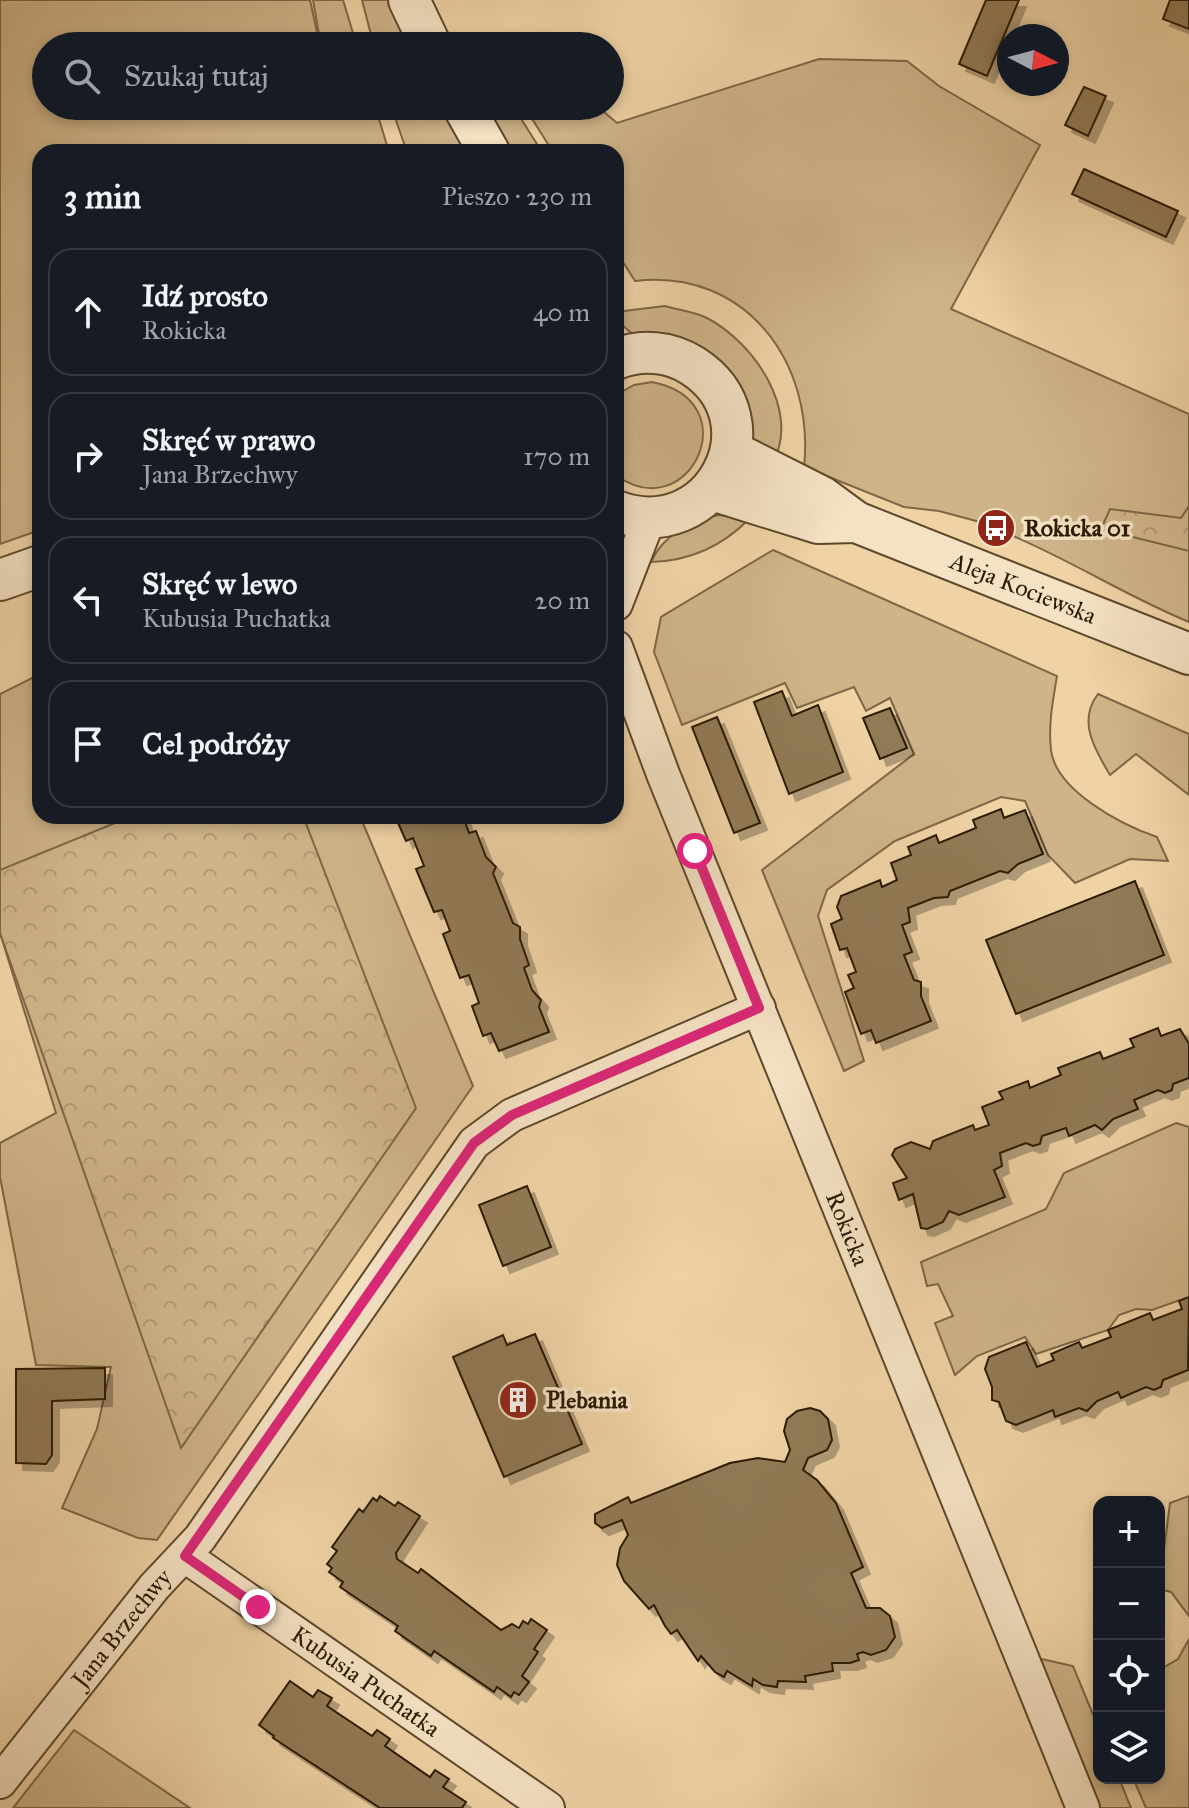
<!DOCTYPE html>
<html lang="pl">
<head>
<meta charset="utf-8">
<style>
	body { margin:0; font-family:"IM FELL Great Primer",serif; background:#20242c; color:#f1f3f6 }
	.controls { position:absolute; right:24px; bottom:24px; display:grid; overflow:hidden; border-radius:16px; box-shadow:0 4px 12px #0003 }
	.controls button { width:72px; height:72px; display:grid; place-items:center; padding:0; border:0; border-bottom:2px solid #363941; background:#171b24; color:#f1f3f6; font:40px sans-serif }
	.compass { position:absolute; left:997px; top:24px; width:72px; height:72px; border-radius:50%; background:#171b24; box-shadow:0 4px 12px #0003; rotate:96deg }
	.stop { position:absolute; width:24px; height:24px; margin:-18px; border:6px solid #db2777; border-radius:50%; background:#fff }
	.stop.end { background:#db2777; border-color:#fff; box-shadow:0 2px 8px #0008 }
	.list { margin:0; padding:0; list-style:none }
	h2 { display:flex; justify-content:space-between; align-items:center; height:104px; margin:0; padding:0 32px; font-size:34px }
	h2 small { font-size:26px; font-weight:400; color:#9ea1a6 }
	.list li { display:grid; grid-template-columns:52px 1fr auto; gap:24px; align-items:center; box-sizing:border-box; height:128px; margin:0 16px 16px; padding:0 16px; border:2px solid #363941; border-radius:24px }
	.list b { display:block; font-size:30px; white-space:nowrap }
	.list p { margin:0; font-size:26px; white-space:nowrap; color:#9ea1a6 }
	.list em { font-size:26px; font-style:normal; color:#9ea1a6 }
	.icon { flex:none; width:44px; height:44px; fill:none; stroke:currentColor; stroke-width:2; stroke-linecap:round; stroke-linejoin:round }
	.map { position:relative; flex:none; width:1189px; height:1808px; overflow:hidden }
	.search { position:absolute; background:#171b24; box-shadow:0 4px 12px #0003; left:32px; top:32px; width:592px; height:88px; display:flex; align-items:center; gap:20px; box-sizing:border-box; padding:0 28px; border-radius:44px; color:#9ea1a6; font-size:30px }
	.panel { position:absolute; background:#171b24; box-shadow:0 4px 12px #0003; left:32px; top:144px; width:592px; height:680px; border-radius:24px }
	.map>svg:first-child { display:block }
	.green { fill:#cfb489; stroke:#7d6746; stroke-width:2 }
	.forest { fill:url(#forest-crowns); stroke:#7d6746; stroke-width:2 }
	.building { fill:#917a57; stroke:#2b1a02; stroke-width:2; filter:url(#shadow) }
	.lines { fill:none; stroke-linecap:round; stroke-linejoin:round }
	.minor-casing { stroke:#5c482b; stroke-width:36 }
	.tertiary-casing { stroke:#5c482b; stroke-width:44 }
	.minor { stroke:#f5e2c4; stroke-width:32 }
	.tertiary { stroke:#f5e2c4; stroke-width:40 }
	.route { stroke:#db2777; stroke-width:10 }
	.labels { text-anchor:middle; dominant-baseline:central; stroke-width:7; stroke-linejoin:round; paint-order:stroke }
	.poi-label { font-size:24px; font-weight:bold; fill:#2b1a02; stroke:#f5e2c4; text-anchor:start }
	.street-label { font-size:24px; fill:#2b1a02; stroke:#f5e2c4 }
</style>
</head>
<body>
<div class="map">
<svg width="1189" height="1808" viewBox="0 0 1189 1808">
	<defs>
		<pattern id="forest-crowns" width="20" height="18" patternUnits="userSpaceOnUse" patternTransform="scale(2)"><rect width="20" height="18" fill="#cfb489"/><path d="M2 6a3 3 0 1 1 6 0M12 15a3 3 0 1 1 6 0" fill="none" stroke="#b29a75"/></pattern>
		<filter id="shadow"><feDropShadow dx="7" dy="7" stdDeviation="0" flood-color="#0004"/></filter>
	</defs>
	<rect width="100%" height="100%" fill="#f0d3a5"/>
	<filter id="stains"><feTurbulence type="fractalNoise" baseFrequency=".0025" numOctaves="4"/><feColorMatrix values="0 0 0 0 .2 0 0 0 0 .09 0 0 0 0 .02 0 0 0 .5 -.17"/></filter>
	<radialGradient id="worn" r=".72"><stop offset=".6" stop-color="#630" stop-opacity="0"/><stop offset="1" stop-color="#630" stop-opacity=".3"/></radialGradient>
	<g class="green">
		<path d="M0 0H310L320 46H46V106H375L389 152H40V530L0 544Z"/>
		<path d="M313 0H343L357 46H321Z"/>
		<path d="M362 0H391L411 46H374Z"/>
		<path d="M513 33 535 46H486L483 42Z"/>
		<path d="M819 59 907 61 939 86 1040 145 951 309 1189 414V622C1126 596 1069 559 1006 533L1002 528 939 511 904 507 804 467C815 363 746 268 635 281L616 251V152H553L524 106H597L617 123Z"/>
		<path d="M391 106H444L469 152H407Z"/>
		<path d="M481 106H513L542 152H509Z"/>
		<path d="M665 306C678 310 695 312 707 318 753 342 801 410 773 462L756 445 749 432 616 320V312Z"/>
		<path d="M652 382C750 401 689 529 616 475V395L634 385Z"/>
		<path d="M718 515 750 518C723 546 690 561 651 562 664 534 689 522 718 515Z"/>
		<path d="M773 550 1057 676C1053 700 1048 725 1051 750 1056 791 1122 825 1157 837L1168 861 1130 859 1075 883 1048 855 1025 801 1001 797 895 841 827 890 818 916 864 1061 844 1071 762 870 914 754 890 698 866 711 854 687 797 708 785 683 682 725 654 652 661 617Z"/>
		<path d="M40 674V816H360L473 1086 157 1540 138 1538 62 1508 97 1429 111 1367 36 1365 0 1177V1143L56 1113 0 933V694Z"/>
		<path d="M1098 694 1189 734V795L1136 754 1110 775C1095 750 1077 721 1098 694Z"/>
		<path d="M1176 1123 1189 1127V1297L1152 1310 1136 1309 1119 1315 1108 1330 1036 1354 1025 1337 977 1356 955 1375 935 1323 953 1316 938 1284 927 1286 921 1262 1046 1209 1064 1173Z"/>
		<path d="M1189 1496V1616L1171 1592 1159 1589 1170 1503Z"/>
		<path d="M1189 1639V1808H1146L1133 1778H1159V1670L1178 1659Z"/>
		<path d="M1037 1658 1073 1666 1099 1729V1778H1119L1131 1808H1096Z"/>
		<path d="M74 1730 190 1808H13Z"/>
	</g>
	<g class="forest">
		<path d="M1189 506V551L1101 529 1110 509 1181 518Z"/>
		<path d="M132 816H303L416 1108 181 1448 0 933V870Z"/>
	</g>
	<g class="building">
		<path d="M986 0H1019L987 76 959 64Z"/>
		<path d="M1170 0H1189V29L1163 19Z"/>
		<path d="M1084 87 1106 96 1088 136 1065 125Z"/>
		<path d="M1084 169 1178 211 1166 237 1072 194Z"/>
		<path d="M782 691 792 716 818 705 843 772 789 794 754 702Z"/>
		<path d="M890 708 907 748 880 759 863 718Z"/>
		<path d="M717 717 760 823 734 833 692 727Z"/>
		<path d="M1001 809 1004 818 1025 810 1043 854 1018 864 1008 873 1000 871 950 891 948 897 934 898 908 908 910 922 902 925 912 952 904 955 914 980 921 982V996L931 1021 876 1043 871 1030 861 1034 845 992 854 988 848 975 856 972 847 948 840 950 831 924 842 919 837 907 841 896 880 880 882 887 897 880 891 863 911 855 908 847 936 835 939 843 976 828 973 820Z"/>
		<path d="M395 816H463L469 833 476 831 486 857 496 867 493 873 513 923 520 927V939L529 965 524 968 532 990 541 1000 539 1007 549 1032 499 1051 491 1033 483 1036 472 1006 479 1003 469 975 460 978 443 934 450 931 442 910 434 912 416 869 424 866 413 838 406 841Z"/>
		<path d="M1135 881 1164 955 1016 1014 986 940Z"/>
		<path d="M1158 1028 1161 1036 1180 1029 1189 1044V1078L1173 1084 1172 1090 1165 1093 1158 1090 1134 1100 1138 1109 1113 1119 1102 1130 1095 1125 1069 1136 1066 1128 1042 1136 1040 1144 1033 1146 1026 1143 1000 1153 1002 1166 994 1170 1005 1197 959 1215 949 1211 943 1222 927 1229 921 1228 913 1194 899 1200 893 1183 907 1178 892 1155 895 1149 911 1142 930 1149 933 1141 973 1125 975 1130 989 1125 982 1107 1003 1099 999 1092 1028 1081 1030 1088 1061 1075 1058 1068 1100 1052 1103 1059 1134 1047 1130 1039Z"/>
		<path d="M527 1186 551 1247 503 1266 479 1205Z"/>
		<path d="M1189 1297 1188 1370 1163 1380 1161 1387 1154 1390 1146 1387 1121 1398 1118 1392 1097 1401 1087 1411 1079 1408 1055 1417 1053 1410 1016 1425 1006 1421 999 1402 992 1400V1387L985 1369 989 1357 1026 1342 1037 1367 1054 1360 1051 1354 1079 1342 1082 1348 1111 1337 1108 1330 1150 1313 1153 1320 1182 1309 1179 1301Z"/>
		<path d="M535 1334 582 1444 504 1477 453 1357 503 1335 507 1345Z"/>
		<path d="M105 1368V1399L52 1401V1455L46 1464 16 1463V1369Z"/>
		<path d="M810 1408 820 1411 828 1419 832 1440 827 1450 808 1458 803 1470 817 1480 836 1503 863 1567 851 1573 866 1608H880L890 1616 895 1637 886 1650 871 1655 863 1652 857 1654 859 1660 850 1663H832L833 1671 805 1676 806 1682 778 1681 777 1687 763 1685 753 1679 752 1686 727 1671 724 1677 715 1672 701 1656 698 1661 677 1630 671 1634 665 1626 654 1605 649 1609 624 1581 617 1565 620 1548 628 1535 622 1520 602 1528 595 1523V1514L628 1497 631 1503 730 1463 758 1458 785 1462 790 1450 784 1431 787 1419 797 1411Z"/>
		<path d="M380 1496 395 1506 398 1502 420 1516 396 1553 397 1559 418 1573 421 1569 501 1630 512 1624 519 1628 523 1621 528 1624 531 1619 547 1630 534 1649 538 1652 522 1676 529 1682 519 1695 514 1692 511 1697 497 1687 494 1692 434 1651 431 1656 395 1631 398 1626 340 1587 343 1582 329 1572 332 1568 327 1564 337 1551 332 1547 359 1509 363 1512 373 1498 377 1501Z"/>
		<path d="M290 1681 313 1697 318 1690 332 1698 327 1706 372 1736 377 1730 383 1734 390 1739 385 1746 430 1777 435 1770 449 1779 443 1787 466 1802 462 1808H380L273 1738 274 1736 259 1725Z"/>
	</g>
	<g class="lines">
		<defs>
			<g id="minor">
				<path d="M616 604 649 519"/>
				<path id="s1" d="M616 647 663 774 1083 1808"/>
				<path id="s2" d="M185 1556 548 1808"/>
				<path id="s3" d="M0 1782 154 1587 200 1538 474 1143 512 1115 759 1008"/>
			</g>
			<g id="tertiary">
				<path d="M409 0 431 46"/>
				<path d="M463 106 489 152"/>
				<path d="M616 359C641 349 670 351 693 366 778 421 712 547 616 511"/>
				<path id="s4" d="M731 451 822 497 856 522 1189 654"/>
				<path d="M712 490 818 523 856 522"/>
				<path d="M0 580 40 566"/>
			</g>
		</defs>
		<use href="#minor" class="minor-casing"/>
		<use href="#tertiary" class="tertiary-casing"/>
		<use href="#minor" class="minor"/>
		<use href="#tertiary" class="tertiary"/>
	</g>
	<g class="lines">
		<path class="route" d="M258 1607 185 1556 474 1143 512 1115 759 1008 695 851"/>
	</g>
	<defs>
		<symbol id="bus-disc" viewBox="-11 -11 22 22"><circle r="9.5" fill="#8f2418" stroke="#f5e2c4"/><path d="M-5-6H5V4H4V6H2V4H-2V6H-4V4H-5ZM-3.5-4V0h7V-4ZM-3.5 1.2v1.5H-2V1.2ZM2 1.2v1.5H3.5V1.2Z" fill="#fff"/></symbol>
		<symbol id="building-disc" viewBox="-11 -11 22 22"><circle r="9.5" fill="#8f2418" stroke="#f5e2c4"/><path d="M-4-6H4V6H1V3H-1V6H-4ZM-2.5-4.3h1.7v1.8h-1.7ZM.8-4.3h1.7v1.8H.8ZM-2.5-1h1.7V.8h-1.7ZM.8-1h1.7V.8H.8Z" fill="#fff"/></symbol>
	</defs>
	<g fill-rule="evenodd">
		<use href="#bus-disc" x="974" y="506" width="44" height="44"/>
		<use href="#building-disc" x="496" y="1378" width="44" height="44"/>
	</g>
	<g class="labels">
		<g class="poi-label">
			<text x="1024" y="528">Rokicka 01</text>
			<text x="546" y="1400">Plebania</text>
		</g>
		<g class="street-label">
			<text stroke="none"><textPath href="#s4" startOffset="324">Aleja Kociewska</textPath></text>
			<text stroke="none"><textPath href="#s1" startOffset="626">Rokicka</textPath></text>
			<text stroke="none"><textPath href="#s3" startOffset="196">Jana Brzechwy</textPath></text>
			<text stroke="none"><textPath href="#s2" startOffset="220">Kubusia Puchatka</textPath></text>
		</g>
	</g>
	<rect width="100%" height="100%" filter="url(#stains)"/>
	<rect width="100%" height="100%" fill="url(#worn)"/>
</svg>
<div class="controls">
<button>+</button>
<button>−</button>
<button><svg class="icon" aria-label="locate" viewBox="0 0 24 24"><circle cx="12" cy="12" r="6"/><path d="M12 2v4M12 18v4M2 12h4M18 12h4"/></svg></button>
<button><svg class="icon" aria-label="layers" viewBox="0 0 24 24"><path d="M12 4l9 5-9 5-9-5zM3 14l9 5 9-5"/></svg></button>
</div>
<svg class="compass" viewBox="-18 -18 36 36"><path d="M0-13l5 13h-10z" fill="#e53935"/><path d="M0 13l5-13h-10z" fill="#9ea1a6"/></svg>
<div class="stop" style="left:695px;top:851px"></div>
<div class="stop end" style="left:258px;top:1607px"></div>
<div class="search"><svg class="icon" aria-label="search" viewBox="0 0 24 24"><circle cx="10" cy="10" r="6"/><path d="M15 15l6 6"/></svg>Szukaj tutaj</div>
<section class="panel">
<h2>3 min<small>Pieszo · 230 m</small></h2>
<ul class="list">
<li><svg class="icon" aria-label="ahead" viewBox="0 0 24 24"><path d="M12 20V5M6 11l6-6 6 6"/></svg><div><b>Idź prosto</b><p>Rokicka</p></div><em>40 m</em></li>
<li><svg class="icon" aria-label="right" viewBox="0 0 24 24"><path d="M7 20v-9h11M14 6l5 5-5 5"/></svg><div><b>Skręć w prawo</b><p>Jana Brzechwy</p></div><em>170 m</em></li>
<li><svg class="icon" aria-label="left" viewBox="0 0 24 24"><path d="M17 20v-9H6M10 6l-5 5 5 5"/></svg><div><b>Skręć w lewo</b><p>Kubusia Puchatka</p></div><em>20 m</em></li>
<li><svg class="icon" aria-label="arrive" viewBox="0 0 24 24"><path d="M6 21V4h12l-3 4 3 4H6"/></svg><div><b>Cel podróży</b></div></li>
</ul>
</section>
</div>
</body>
</html>
